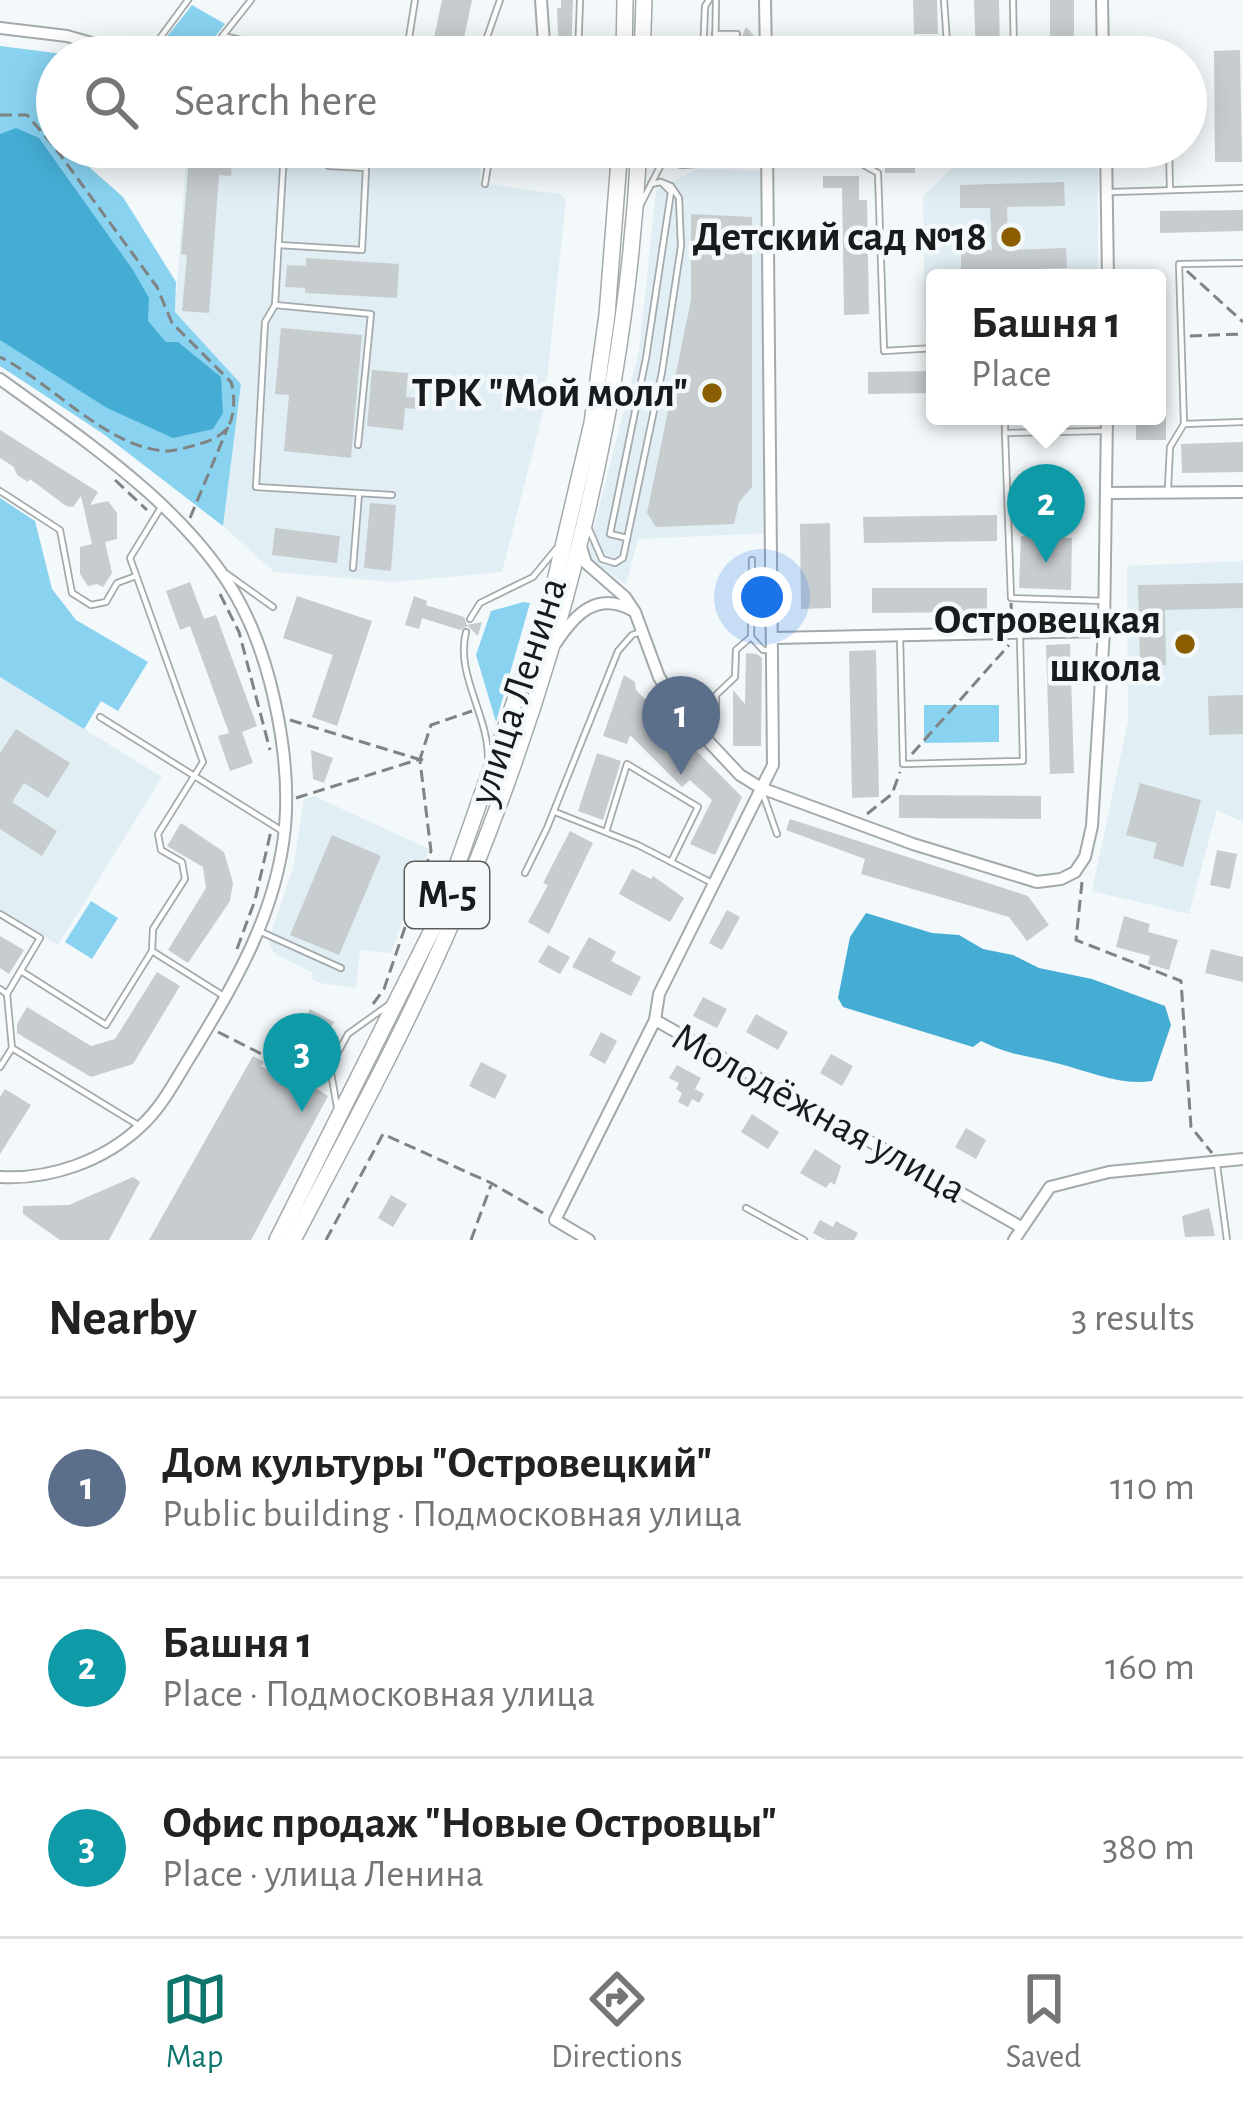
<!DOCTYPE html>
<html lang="en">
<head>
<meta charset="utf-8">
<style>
	body { margin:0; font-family:"Alegreya Sans",sans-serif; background:#f6f6f6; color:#222 }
	.you { position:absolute; left:762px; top:597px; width:42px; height:42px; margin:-30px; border:9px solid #fff; border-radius:50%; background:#1a73e8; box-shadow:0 0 0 18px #1a73e833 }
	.badge { display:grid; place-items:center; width:78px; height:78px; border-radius:50%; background:#0f766e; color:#fff; font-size:39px; font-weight:700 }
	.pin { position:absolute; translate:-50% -99px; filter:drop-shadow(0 3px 6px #0008) }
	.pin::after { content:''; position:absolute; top:63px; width:42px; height:36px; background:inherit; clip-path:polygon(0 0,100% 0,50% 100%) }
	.popup { position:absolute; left:926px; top:269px; width:240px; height:156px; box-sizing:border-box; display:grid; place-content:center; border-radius:12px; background:#fff; filter:drop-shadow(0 3px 9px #0005); font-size:39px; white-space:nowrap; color:#767676 }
	.popup b { font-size:45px; color:#222 }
	.popup::after { content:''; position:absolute; left:50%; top:100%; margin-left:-24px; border:24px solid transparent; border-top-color:#fff }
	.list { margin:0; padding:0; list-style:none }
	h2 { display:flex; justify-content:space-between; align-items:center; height:156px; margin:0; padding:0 48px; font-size:51px }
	h2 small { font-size:39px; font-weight:400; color:#767676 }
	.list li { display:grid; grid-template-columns:78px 1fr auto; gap:36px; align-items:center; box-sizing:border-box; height:180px; padding:0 48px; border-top:3px solid #e0e0e0 }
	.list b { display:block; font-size:45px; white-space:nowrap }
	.list p { margin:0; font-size:39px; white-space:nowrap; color:#767676 }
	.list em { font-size:39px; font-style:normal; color:#767676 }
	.icon { flex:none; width:66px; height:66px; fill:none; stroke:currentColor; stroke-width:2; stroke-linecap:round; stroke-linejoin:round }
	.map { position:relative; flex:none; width:1243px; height:1240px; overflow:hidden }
	.search { position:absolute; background:#fff; box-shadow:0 6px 30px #0003; left:36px; right:36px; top:36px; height:132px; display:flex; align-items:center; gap:30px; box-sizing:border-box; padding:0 42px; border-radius:66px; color:#767676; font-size:45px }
	.sheet { height:696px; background:#fff }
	nav { display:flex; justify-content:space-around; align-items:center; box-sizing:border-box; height:168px; border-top:3px solid #e0e0e0; background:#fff; font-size:33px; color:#767676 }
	nav a { display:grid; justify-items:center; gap:6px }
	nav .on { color:#0f766e }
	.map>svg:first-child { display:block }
	.built { fill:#e1eff5 }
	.green { fill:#89d3f1 }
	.water { fill:#45add4 }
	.building { fill:#c7cccf }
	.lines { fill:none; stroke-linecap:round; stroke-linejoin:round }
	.service-casing { stroke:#a4aaac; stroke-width:8 }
	.minor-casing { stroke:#a4aaac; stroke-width:14 }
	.primary-casing { stroke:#a4aaac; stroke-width:18 }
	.path { stroke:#808384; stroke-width:3; stroke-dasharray:12 6; stroke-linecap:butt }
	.service { stroke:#fff; stroke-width:4.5 }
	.minor { stroke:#fff; stroke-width:10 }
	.primary { stroke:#fff; stroke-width:15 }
	.poi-dot { fill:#895d00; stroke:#f3f8fa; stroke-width:4.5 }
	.labels { text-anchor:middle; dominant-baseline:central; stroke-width:9; stroke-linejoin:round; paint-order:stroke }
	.shield { fill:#f3f8fa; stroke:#5a5d5e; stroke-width:3 }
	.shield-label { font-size:39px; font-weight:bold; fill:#191a1b }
	.poi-label { font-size:42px; font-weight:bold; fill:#191a1b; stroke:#f3f8fa; text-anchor:end }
	.street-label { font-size:42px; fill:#191a1b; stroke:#f3f8fa }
</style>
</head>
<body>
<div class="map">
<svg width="1243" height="1240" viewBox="0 0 1243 1240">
	<rect width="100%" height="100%" fill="#f3f8fa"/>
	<g class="built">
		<path d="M187 147 482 149 480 183 559 194 566 199 544 408 502 572 393 582 274 572 223 526 241 384 175 312Z"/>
		<path d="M960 147H1098V278H935V330H925L923 196 955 165Z"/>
		<path d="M697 169 763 171 769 533 638 539 626 585 591 559 589 547 639 351 656 190Z"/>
		<path d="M1243 561V822L1217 810 1189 914 1092 891 1128 722 1127 566Z"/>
		<path d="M0 677 162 777 58 945 0 909Z"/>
		<path d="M314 796 429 849 391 953 360 950 356 988 320 983 312 979 313 973 275 954 268 942 293 868 304 799Z"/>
	</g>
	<g class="green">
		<path d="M192 5 225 24 201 55 162 43Z"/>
		<path d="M0 46 87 57H57V100L49 108 57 119V147H76L90 168 123 197 176 282 175 312 241 384 223 526 102 433 0 366Z"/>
		<path d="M0 498 35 521 52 589 76 620 148 662 118 711 101 701 84 729 0 677Z"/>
		<path d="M524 602 530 603 496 722 476 655 491 611Z"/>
		<path d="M999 705V742L924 743V705Z"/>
		<path d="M91 901 118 918 92 959 65 942Z"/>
	</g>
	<g class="water">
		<path d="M16 128 39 138 133 270 149 298 148 321 166 342H178L221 377 223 413 213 429 173 438 107 408 0 340V134Z"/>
		<path d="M866 913 932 933 959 935 983 949 1013 955 1039 968 1092 979 1165 1006 1171 1025 1152 1081C1119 1086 1089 1071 1056 1063 1026 1055 1011 1056 981 1041L973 1047 843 1007 838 998 850 937Z"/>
	</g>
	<g class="building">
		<path d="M442 0H472L460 57H430Z"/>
		<path d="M561 0H573L571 57H559L557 8H561Z"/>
		<path d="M913 0H937L938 34H914Z"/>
		<path d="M974 0H999L1000 57H976Z"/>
		<rect x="1050" y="0" width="24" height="57"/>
		<path d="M746 27 756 38 745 50 752 57H734L724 46 741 39Z"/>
		<path d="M1240 50 1242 162H1215L1214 51Z"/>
		<path d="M190 147H233L231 176 219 175 209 313 182 311 187 255 181 254Z"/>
		<rect x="885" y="147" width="30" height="26"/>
		<path d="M823 176H859V200H867L869 314 844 315 842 188H823Z"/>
		<path d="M1064 182 1065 206 1007 207 1008 250 1066 248 1067 268 961 271V251L992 250 990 208H960V185Z"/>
		<path d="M1243 210V231L1160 233V211Z"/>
		<path d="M691 214 752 217V487L739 502 734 524 656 527 647 513 691 300Z"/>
		<path d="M306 258 399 264 397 298 305 293V288L285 287 287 265 306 266Z"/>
		<path d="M281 328 362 335 351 458 284 451 289 395 275 394Z"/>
		<path d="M372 370 408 373 406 397 417 398 416 409 405 408 403 430 367 426Z"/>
		<path d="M935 371V393L868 394V372Z"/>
		<rect x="1136" y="416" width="30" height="24"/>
		<path d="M0 430 98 492 90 505 108 501 117 513V539L105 542 112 573 103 587 97 584 88 586 80 574V547L92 544 81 496 73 507 66 506 30 479 28 482 17 475 14 467 0 458Z"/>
		<path d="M1243 442V472L1182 473 1181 444Z"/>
		<path d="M370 503 396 505 391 571 364 568Z"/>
		<path d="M997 515V541L864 543 863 517Z"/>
		<path d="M830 523 831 608 801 609 800 524Z"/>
		<path d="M275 528 340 536 337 563 272 555Z"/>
		<path d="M1021 536 1072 538 1071 590 1019 588Z"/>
		<path d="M190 582 204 619 216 615 257 726 242 732 253 763 230 771 218 736 229 733 190 626 180 630 166 591Z"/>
		<path d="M1243 583V608L1165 610 1166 665 1140 666 1138 585Z"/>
		<path d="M872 588H987V612L872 613Z"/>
		<path d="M297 596 372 621 337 726 312 717 333 655 283 638Z"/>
		<path d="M414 596 427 601 426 605 464 617 467 625 482 622 478 636 468 626 460 630 422 618 419 629 405 625Z"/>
		<path d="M1070 644 1074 773 1050 774 1046 645Z"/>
		<path d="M876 650 879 797 852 798 849 651Z"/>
		<path d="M746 653 757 654 762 658 761 746H733V690L745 704Z"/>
		<path d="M624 675 635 682 636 690 742 797 715 855 690 844 712 800 690 780 682 787 630 735 627 744 603 736Z"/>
		<path d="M1243 695V734L1209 735 1208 696Z"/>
		<path d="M16 729 70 763 48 798 24 783 12 802 57 831 42 856 0 829V753Z"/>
		<path d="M311 750 333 758 324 783 313 779Z"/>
		<path d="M597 753 621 761 603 820 578 811Z"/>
		<path d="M1140 783 1201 800 1183 867 1153 858 1157 843 1126 835Z"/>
		<path d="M899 795 1041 796V819L899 818Z"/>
		<path d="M790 819 1028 896 1049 925 1027 941 1009 917 861 874 865 859 786 830Z"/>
		<path d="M181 823 224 852 233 883 230 901 188 963 168 950 206 888 203 867 167 846Z"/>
		<path d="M570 831 593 843 549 934 528 922 548 885 543 883Z"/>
		<path d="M332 835 381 856 339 955 290 935Z"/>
		<path d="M1217 850 1237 854 1230 889 1210 885Z"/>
		<path d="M632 869 651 879 653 876 684 898 670 922 619 894Z"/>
		<path d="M727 910 740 917 722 950 709 943Z"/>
		<path d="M1124 916 1150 924 1148 932 1178 940 1169 970 1148 964 1150 956 1116 947Z"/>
		<path d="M0 936 24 950 9 974 0 968Z"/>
		<path d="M589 937 616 952 611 961 641 977 631 996 572 967Z"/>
		<path d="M548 945 570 957 560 974 538 962Z"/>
		<path d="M1211 949 1243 957V982L1205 973Z"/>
		<path d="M157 972 180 986 133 1064 91 1077 17 1033V1024L27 1007 91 1046 115 1039Z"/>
		<path d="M703 997 727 1009 717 1028 693 1016Z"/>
		<path d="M310 1009 334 1022 316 1053 321 1056 315 1067 293 1056 299 1044 306 1047 316 1029 303 1022Z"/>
		<path d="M756 1014 788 1032 778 1050 746 1032Z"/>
		<path d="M601 1032 617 1041 605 1064 589 1055Z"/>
		<path d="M831 1054 853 1066 842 1086 820 1073Z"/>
		<path d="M253 1056 264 1062 261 1066 298 1087 302 1079 328 1096 251 1240H149Z"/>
		<path d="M481 1062 507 1075 495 1099 469 1086Z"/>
		<path d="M677 1065 701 1078 695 1089 704 1094 699 1103 692 1099 688 1107 678 1102 682 1093 676 1089 679 1083 669 1078Z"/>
		<path d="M5 1089 31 1105 0 1154V1097Z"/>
		<path d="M752 1114 779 1132 768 1149 741 1132Z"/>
		<path d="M966 1128 986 1140 976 1159 955 1147Z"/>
		<path d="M815 1149 841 1166 835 1185 830 1182 826 1188 800 1173Z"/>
		<path d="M133 1177 140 1182 109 1240H60L23 1214V1206L69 1205Z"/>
		<path d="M391 1195 407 1204 393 1227 378 1218Z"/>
		<path d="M1209 1208 1215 1236 1185 1237 1182 1216Z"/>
		<path d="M820 1220 833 1227 836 1221 858 1233 854 1240H826L813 1233Z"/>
	</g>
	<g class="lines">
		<defs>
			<g id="service">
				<path d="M944 0 948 57"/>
				<path d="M1013 0 1014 57"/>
				<path d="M715 34H737"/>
				<path d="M223 36 318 57"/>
				<path d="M146 57 188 0"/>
				<path d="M206 57 251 0"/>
				<path d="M406 57 415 0"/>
				<path d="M480 57 500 0"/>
				<path d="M578 57 580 0"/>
				<path d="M703 57 705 6 709 0"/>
				<path d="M715 57 716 0"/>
				<path d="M299 147 283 168 275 305 265 322 256 487 392 495"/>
				<path d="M713 147V159"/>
				<path d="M1169 147 1170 190"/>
				<path d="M489 154 506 156"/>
				<path d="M767 163 862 164 878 173 884 351 935 348"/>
				<path d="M485 184 491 147"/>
				<path d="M1111 192 1243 188"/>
				<path d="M641 204 670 147"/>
				<path d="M279 245 362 250 366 168 329 166 303 147"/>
				<path d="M275 305 371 314 358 445"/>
				<path d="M1005 416V433L1102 431"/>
				<path d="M1184 424 1179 264 1243 263"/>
				<path d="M1005 433 1011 598 1105 601"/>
				<path d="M1168 488 1170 447 1184 424 1243 422"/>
				<path d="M0 491 60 530 72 593 91 605 106 602 117 583 136 576"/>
				<path d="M588 527 602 559 615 563 623 558 662 372 681 246 679 198 671 186 661 182"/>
				<path d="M627 538 610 534 646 358 671 192 661 182 651 184"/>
				<path d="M752 560 751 637 763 650H771"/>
				<path d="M353 568 359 493"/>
				<path d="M227 574 273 607"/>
				<path d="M470 619 480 603 533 577 556 549"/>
				<path d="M466 632C455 675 489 715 488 760"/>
				<path d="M900 636 903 764 1023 761 1020 637"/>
				<path d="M100 717 284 832"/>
				<path d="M716 717V695L735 677 736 650 751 637"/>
				<path d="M763 794 777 834"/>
				<path d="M555 812 638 845 714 884"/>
				<path d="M606 832 627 764 698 807 671 862"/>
				<path d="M525 873 547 828 618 651 632 635 643 631"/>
				<path d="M0 914 40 938 7 994"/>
				<path d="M259 931 341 968"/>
				<path d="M152 951 153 929 185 879 182 862 161 850 158 834 203 762 130 558 160 509"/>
				<path d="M21 971 106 1025 152 951 222 995"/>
				<path d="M0 989 7 994 12 1048 138 1125"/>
				<path d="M0 1067 12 1048"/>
				<path d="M337 1107 330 1067 348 1034 387 1006"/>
				<path d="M1217 1165 1227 1240"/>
				<path d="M746 1208 804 1240"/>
			</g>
			<g id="minor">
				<path d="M541 0 545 57"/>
				<path d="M765 0 766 57"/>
				<path d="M1102 0 1103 57"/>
				<path d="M0 28 67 36 141 57"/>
				<path d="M604 147 683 162 767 156"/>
				<path d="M1106 147 1108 278"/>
				<path d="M0 379C84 440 194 512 242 607 273 667 291 760 285 827 277 912 236 981 193 1052 177 1077 163 1106 141 1126 104 1161 50 1180 0 1177"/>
				<path d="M1108 493 1243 492"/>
				<path d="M581 547 586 563 625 597 635 612 659 677 680 711 740 775 761 788 913 844 1037 882 1061 879 1075 872 1085 857 1092 826 1104 631 1107 416"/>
				<path d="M774 638 1104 631"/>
				<path d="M556 643C575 614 597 591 632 610"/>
				<path d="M655 1020 1021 1227"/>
				<path d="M589 1240 555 1220 655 1020 659 994 773 765 767 147"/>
				<path d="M1014 1240 1050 1187 1109 1172 1243 1159"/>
			</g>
			<g id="primary">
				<path d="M624 57 625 0"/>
				<path d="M642 57 644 0"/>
				<path d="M277 1240 440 914 551 598 592 423 607 315 620 147"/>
				<path d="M293 1240C348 1135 405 1031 452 922 556 679 626 412 639 147"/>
			</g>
		</defs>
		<use href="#service" class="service-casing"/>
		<use href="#minor" class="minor-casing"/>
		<use href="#primary" class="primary-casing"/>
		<g class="path">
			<path d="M161 48 194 57"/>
			<path d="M218 53 240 57"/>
			<path d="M0 115H27L53 145 157 287 172 323 231 382C235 394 235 415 228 427 221 437 207 442 196 445 188 447 178 450 169 451 110 451 51 382 0 357"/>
			<path d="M1187 271 1243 322"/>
			<path d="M1190 336 1242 334"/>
			<path d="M115 480 147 510"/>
			<path d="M190 518 228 427"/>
			<path d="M220 594 239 632 270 750"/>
			<path d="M1011 603 1012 624"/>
			<path d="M290 720 418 759"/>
			<path d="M912 754 1009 645"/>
			<path d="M423 760 420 759 431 725 472 711"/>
			<path d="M296 798 420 759"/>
			<path d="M867 814 892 794 900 772"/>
			<path d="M1082 882 1076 940 1181 981 1191 1127 1212 1153"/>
			<path d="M237 949 255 900 271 831"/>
			<path d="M373 1004 384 989 431 851 420 761"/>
			<path d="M218 1032 317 1082 322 1080"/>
			<path d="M326 1240 383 1134 491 1183 543 1213"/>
			<path d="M471 1240 491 1185"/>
		</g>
		<use href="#service" class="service"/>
		<use href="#minor" class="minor"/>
		<use href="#primary" class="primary"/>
	</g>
	<g class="poi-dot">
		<circle cx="1011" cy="237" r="12"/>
		<circle cx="712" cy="393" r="12"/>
		<circle cx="1185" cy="644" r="12"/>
	</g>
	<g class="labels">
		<rect class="shield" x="405" y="862" width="84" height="66" rx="9"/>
		<g class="shield-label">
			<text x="447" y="895">М-5</text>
		</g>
		<g class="poi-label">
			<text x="987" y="237">Детский сад №18</text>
			<text x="688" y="393">ТРК "Мой молл"</text>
			<text x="1161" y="620">Островецкая<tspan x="1161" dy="48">школа</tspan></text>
		</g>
		<g class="street-label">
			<text transform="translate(518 691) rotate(-72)">улица Ленина</text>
			<text transform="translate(819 1113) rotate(29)">Молодёжная улица</text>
		</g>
	</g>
</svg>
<div class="you"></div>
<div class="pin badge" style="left:681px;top:775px;background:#5c6f8a">1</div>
<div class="pin badge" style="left:1046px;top:563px;background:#0f9aa8">2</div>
<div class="popup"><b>Башня 1</b>Place</div>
<div class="pin badge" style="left:302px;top:1112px;background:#0f9aa8">3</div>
<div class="search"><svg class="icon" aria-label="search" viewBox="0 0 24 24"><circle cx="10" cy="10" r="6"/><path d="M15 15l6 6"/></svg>Search here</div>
</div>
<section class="sheet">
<h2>Nearby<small>3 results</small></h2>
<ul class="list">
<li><span class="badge" style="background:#5c6f8a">1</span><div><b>Дом культуры &quot;Островецкий&quot;</b><p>Public building · Подмосковная улица</p></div><em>110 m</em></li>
<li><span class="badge" style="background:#0f9aa8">2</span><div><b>Башня 1</b><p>Place · Подмосковная улица</p></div><em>160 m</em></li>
<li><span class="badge" style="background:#0f9aa8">3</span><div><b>Офис продаж &quot;Новые Островцы&quot;</b><p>Place · улица Ленина</p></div><em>380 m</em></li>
</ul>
</section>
<nav>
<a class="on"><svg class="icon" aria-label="map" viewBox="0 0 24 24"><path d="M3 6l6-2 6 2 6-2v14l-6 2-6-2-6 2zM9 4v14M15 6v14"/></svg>Map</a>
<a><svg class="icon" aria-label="directions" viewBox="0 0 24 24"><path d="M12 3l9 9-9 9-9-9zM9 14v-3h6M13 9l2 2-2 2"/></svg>Directions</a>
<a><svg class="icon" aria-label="saved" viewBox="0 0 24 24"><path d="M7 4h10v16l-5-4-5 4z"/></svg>Saved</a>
</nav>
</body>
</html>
